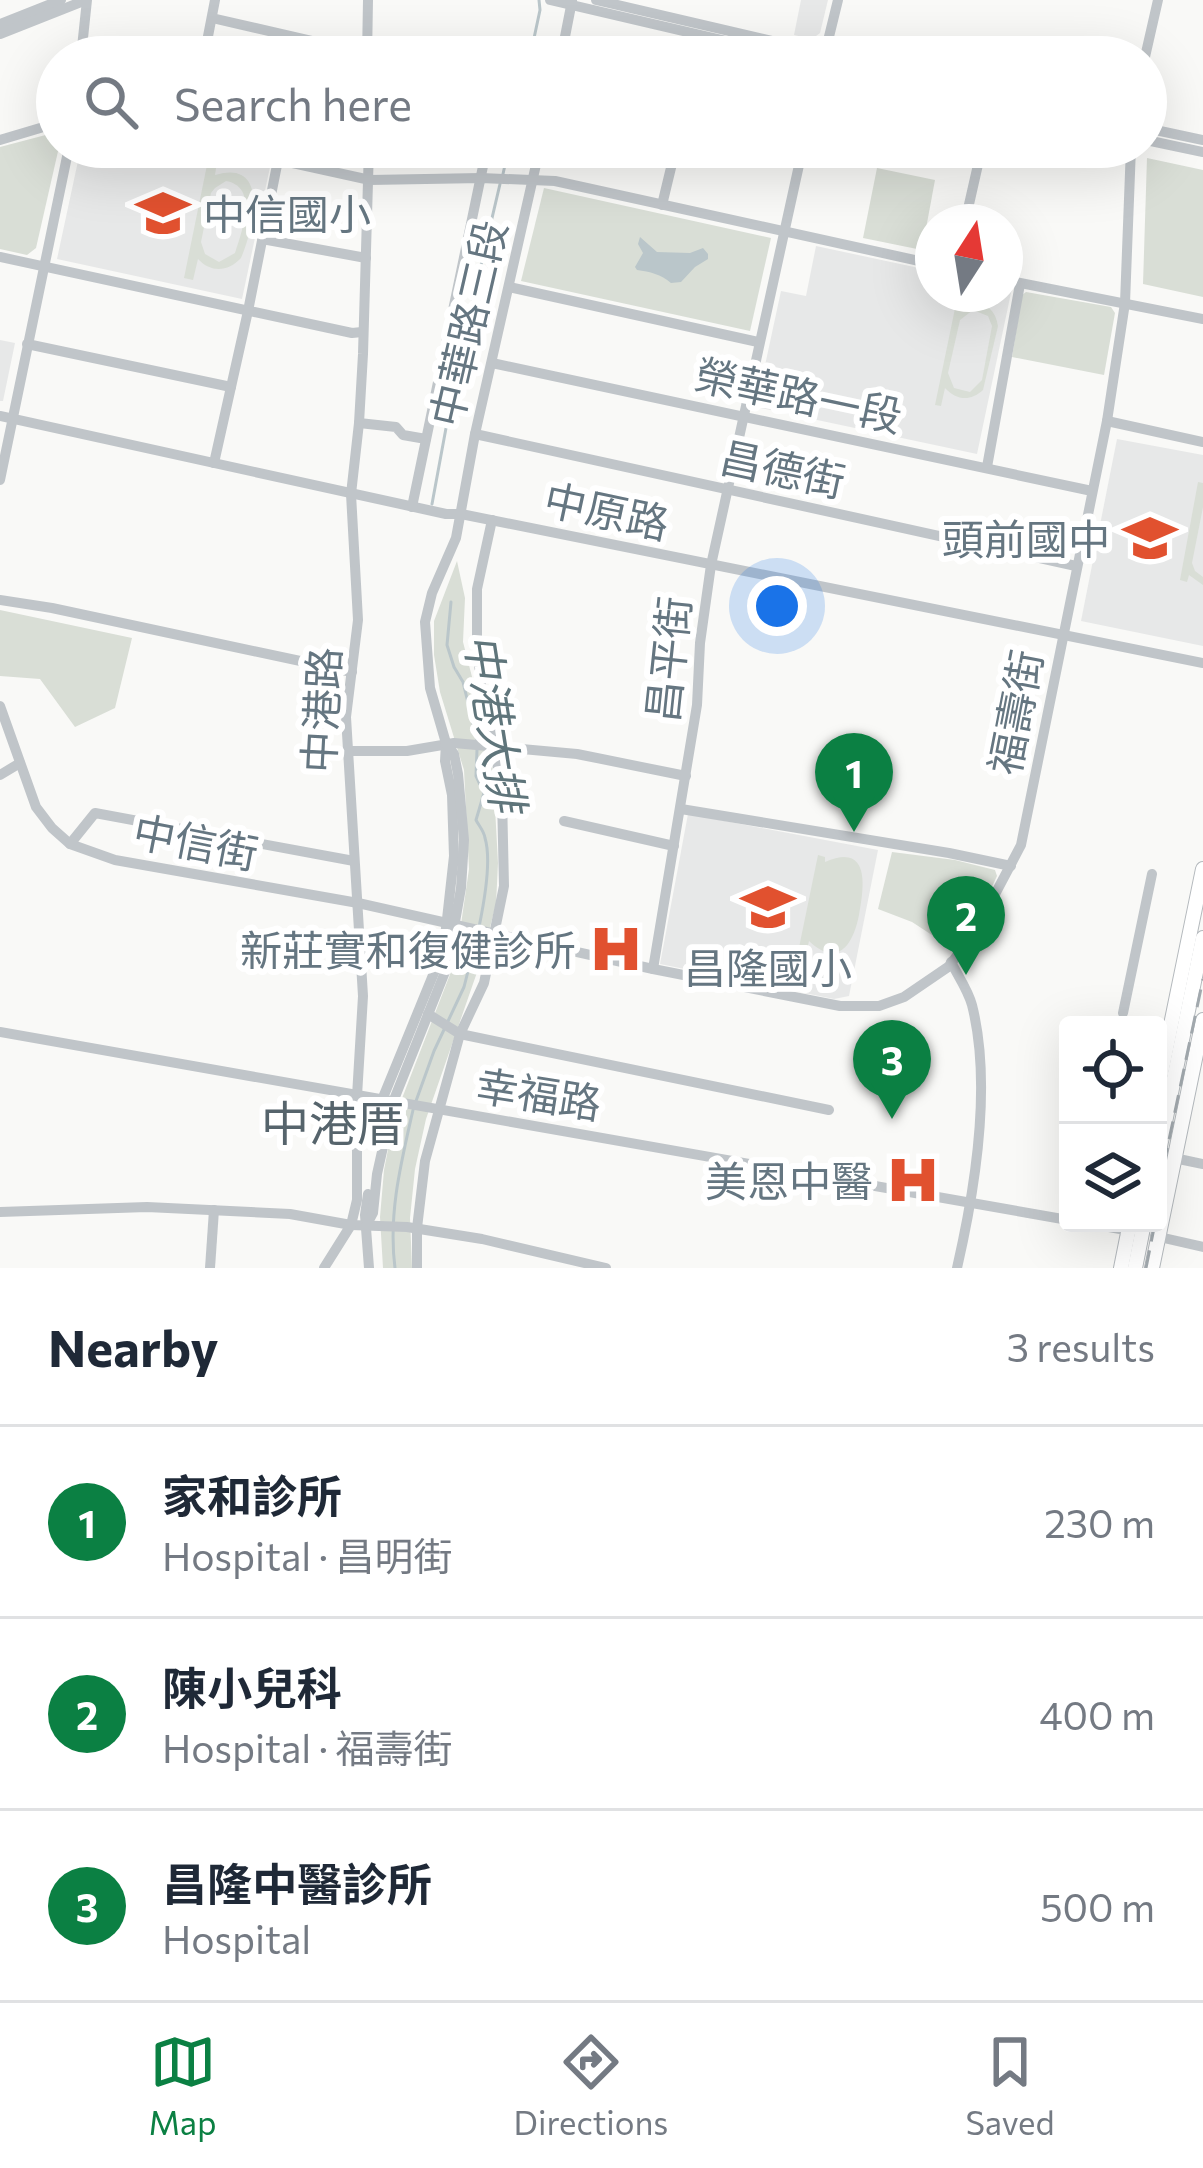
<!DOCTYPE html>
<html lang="en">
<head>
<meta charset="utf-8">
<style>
	body { margin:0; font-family:Commissioner,"Noto Sans TC",sans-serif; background:#f6f6f7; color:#1f2937 }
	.controls { position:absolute; right:36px; bottom:36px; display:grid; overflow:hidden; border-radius:12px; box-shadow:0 12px 48px #0002 }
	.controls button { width:108px; height:108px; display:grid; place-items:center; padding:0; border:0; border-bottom:3px solid #e0e1e3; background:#fff; color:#1f2937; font:60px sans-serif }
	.compass { position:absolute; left:915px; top:204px; width:108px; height:108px; border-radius:50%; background:#fff; box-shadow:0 12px 48px #0002; rotate:12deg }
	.you { position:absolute; left:777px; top:606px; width:42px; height:42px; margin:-30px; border:9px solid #fff; border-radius:50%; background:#1a73e8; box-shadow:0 0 0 18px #1a73e833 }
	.badge { display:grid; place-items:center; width:78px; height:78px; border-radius:50%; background:#0b8043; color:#fff; font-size:39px; font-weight:700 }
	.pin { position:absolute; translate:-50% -99px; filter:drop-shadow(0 3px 6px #0008) }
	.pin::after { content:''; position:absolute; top:63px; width:42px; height:36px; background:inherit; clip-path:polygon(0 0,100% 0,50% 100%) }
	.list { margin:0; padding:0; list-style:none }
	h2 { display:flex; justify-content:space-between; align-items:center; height:156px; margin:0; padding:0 48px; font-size:51px }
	h2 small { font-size:39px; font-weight:400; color:#747a83 }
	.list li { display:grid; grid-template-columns:78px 1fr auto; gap:36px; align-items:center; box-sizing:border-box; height:192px; padding:0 48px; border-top:3px solid #e0e1e3 }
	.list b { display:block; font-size:45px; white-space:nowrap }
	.list p { margin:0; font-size:39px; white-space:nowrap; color:#747a83 }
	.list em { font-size:39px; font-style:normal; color:#747a83 }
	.icon { flex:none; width:66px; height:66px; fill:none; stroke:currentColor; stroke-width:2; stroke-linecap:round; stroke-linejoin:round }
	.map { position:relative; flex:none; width:1203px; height:1268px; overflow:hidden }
	.search { position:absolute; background:#fff; box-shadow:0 12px 48px #0002; left:36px; right:36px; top:36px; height:132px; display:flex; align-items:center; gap:30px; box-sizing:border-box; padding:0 42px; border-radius:66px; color:#747a83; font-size:45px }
	.sheet { height:732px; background:#fff }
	nav { display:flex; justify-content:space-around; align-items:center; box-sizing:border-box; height:168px; border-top:3px solid #e0e1e3; background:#fff; font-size:33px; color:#747a83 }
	nav a { display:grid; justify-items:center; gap:6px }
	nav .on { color:#0b8043 }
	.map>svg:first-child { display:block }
	.built { fill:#e7e8e8 }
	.green { fill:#d9ded6; fill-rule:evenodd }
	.water { fill:#bac6ca }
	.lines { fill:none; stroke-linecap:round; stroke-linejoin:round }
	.stream { stroke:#bac6ca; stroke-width:3 }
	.major-casing { stroke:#b4b9bd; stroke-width:16 }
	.minor { stroke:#c0c5c9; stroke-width:10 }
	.major { stroke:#fff; stroke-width:14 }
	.rail { stroke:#a2a9ae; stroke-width:3; stroke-dasharray:18 9; stroke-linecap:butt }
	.labels { text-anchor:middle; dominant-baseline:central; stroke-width:12; stroke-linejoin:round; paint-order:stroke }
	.poi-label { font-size:42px; fill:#657681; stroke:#fff; text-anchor:end }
	.street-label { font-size:42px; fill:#657681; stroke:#fff }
	.water-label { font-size:45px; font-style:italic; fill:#5f757b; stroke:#fff }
	.quarter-label { font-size:48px; fill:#56646c; stroke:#fff }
</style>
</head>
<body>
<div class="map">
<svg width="1203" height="1268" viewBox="0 0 1203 1268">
	<rect width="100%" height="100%" fill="#f9f9f7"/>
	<g class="built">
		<path d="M801 0H828L820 33 812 39 794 35Z"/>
		<path d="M81 147H179L270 167 242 299 57 259Z"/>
		<path d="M815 147H881L877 164 814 152Z"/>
		<path d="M816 246 933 271V294H1005V286L1012 288 977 454 756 407 781 291 806 296Z"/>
		<path d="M0 340 15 343 3 401H0Z"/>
		<path d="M1117 439 1203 455V646L1081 621Z"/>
		<path d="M688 814 878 850 849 996 834 999 660 964Z"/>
	</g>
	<g class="green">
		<path d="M57 132 59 147 36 248 27 255 0 249V147Z"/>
		<path d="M614 147H670L666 164 613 152Z"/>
		<path d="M1147 158 1203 170V297L1143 284Z"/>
		<path d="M208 160 217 162 215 175C271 158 253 230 241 258 228 272 211 273 198 259L193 280 184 278ZM226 181C259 187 242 230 235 253L219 262 205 254 201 242 211 193 215 188Z"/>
		<path d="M877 168 935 180 922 250 863 238Z"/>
		<path d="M544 188 771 238 750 331 521 281Z"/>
		<path d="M1026 292 1111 307 1115 313 1104 375 1012 357 1022 295Z"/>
		<path d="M958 294H964L963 306C980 299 995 306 998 326L983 390C970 402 956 400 945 388L941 406 935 405ZM973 310 988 316 992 326 982 380 970 392 954 388 948 373 960 320Z"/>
		<path d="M1198 482 1203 483V507L1192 563 1195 571 1203 577V585L1189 575 1187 582 1180 580Z"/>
		<path d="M457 561 465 598 463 642 486 731 493 771 498 863 496 904 482 958 426 1119 415 1169 410 1218 412 1268H383L380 1217 384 1170 394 1119 456 959 469 869 464 770 440 692 434 655V621Z"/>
		<path d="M0 610 132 638 115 708 75 727 40 679 0 676Z"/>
		<path d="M892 852 955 860 995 870 997 876 981 910 955 950 912 922 878 909Z"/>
		<path d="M818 855 825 857V862C871 842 864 888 859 915 853 945 838 968 809 941L803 968 795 967Z"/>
	</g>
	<path class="water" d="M640 237 657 252 690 253 703 248 708 254V259L695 267 681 282 671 283C661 274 650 272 637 270L635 267 643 253 638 244Z"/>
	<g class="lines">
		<g class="stream">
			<path d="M530 57 540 10 539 0"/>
			<path d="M503 174 509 147"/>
			<path d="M432 504 458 363 500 184"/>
			<path d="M451 602 447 645 454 667 463 682 477 740"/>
			<path d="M477 750 476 776 484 793 476 820C479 826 484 831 485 838 492 861 484 903 479 927"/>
			<path d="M416 1101 434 1051 464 987 477 936"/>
			<path d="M395 1268C388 1214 401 1163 413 1110"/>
		</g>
		<defs>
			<g id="major">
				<path d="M1158 1088 1203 869"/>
				<path d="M1158 1156 1203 938"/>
				<path d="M1121 1268 1130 1223"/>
				<path d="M1135 1268 1144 1223"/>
				<path d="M1152 1268 1203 1020"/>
			</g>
		</defs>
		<use href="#major" class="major-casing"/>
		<g class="minor">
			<path d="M550 0 795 57"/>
			<path d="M596 0 841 57"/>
			<path d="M212 18 382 57"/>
			<path d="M0 24 61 0"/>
			<path d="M0 34 86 0"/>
			<path d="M81 57 87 0"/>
			<path d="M204 57 215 0"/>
			<path d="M367 57 368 0"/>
			<path d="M561 57 572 1"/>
			<path d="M698 57 703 36"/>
			<path d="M824 57 838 0"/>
			<path d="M1145 57 1158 0"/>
			<path d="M1146 128 1203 140"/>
			<path d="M0 140 57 123"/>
			<path d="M1146 140 1203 152"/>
			<path d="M219 147 370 180 481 178 555 181 933 264"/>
			<path d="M662 205 676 147"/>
			<path d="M965 222 982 147"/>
			<path d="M262 239 366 258"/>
			<path d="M0 257 352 333 362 332"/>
			<path d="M1005 280 1203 319"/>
			<path d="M509 287 758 342"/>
			<path d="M27 344 231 387"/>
			<path d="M492 363 1092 491"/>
			<path d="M0 416 446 514H461L1203 663"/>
			<path d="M1107 421 1203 442"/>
			<path d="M359 423 396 427 403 435 426 439"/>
			<path d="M475 434 1076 566"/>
			<path d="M214 463 248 311 278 160"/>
			<path d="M987 467 1020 284"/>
			<path d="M0 480 69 147"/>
			<path d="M412 507 487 147"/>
			<path d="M0 600 52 608 352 672"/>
			<path d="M0 706 36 807 52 828 70 844 115 860 358 903 653 969 840 1006H879L904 997 948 967 974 934 1021 845 1107 421 1125 303 1131 147"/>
			<path d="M347 751H407L454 743 577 754 686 776"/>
			<path d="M0 775 20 763"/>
			<path d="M681 809 949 853 1011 866"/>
			<path d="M564 821 674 846"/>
			<path d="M70 844 95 813 354 861"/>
			<path d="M951 962C958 976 968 990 972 1005 992 1084 975 1190 957 1268"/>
			<path d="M653 969 697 705 700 643 711 565 803 147"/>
			<path d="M1123 1013 1152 874"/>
			<path d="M428 1014 460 1034 829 1110"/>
			<path d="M0 1032 1068 1220"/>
			<path d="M380 1128 382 1100 438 963 445 937 454 856 452 795 445 761 446 743"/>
			<path d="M1174 1158 1203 1164"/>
			<path d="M368 1194 365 1215 369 1268"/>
			<path d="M0 1212 147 1207 290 1214 351 1225 407 1227 482 1239 606 1268"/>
			<path d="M1087 1223 1131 1231"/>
			<path d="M366 1226 373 1213 377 1174 393 1102 447 967 461 888 464 840 458 774 454 754 446 743 430 688 425 622 432 593 456 538 475 434 540 147"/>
			<path d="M1155 1236 1203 1247"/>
			<path d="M210 1268 214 1210"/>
			<path d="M324 1268 351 1225 357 1200V1096L363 996 346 717 358 620 351 494 359 423 363 354 369 147"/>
			<path d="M417 1268V1228L425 1161 460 1034 484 983 504 886 502 797 495 747 482 694 477 644V589L492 520"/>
		</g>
		<use href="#major" class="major"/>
		<g class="rail">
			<path d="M1158 1192 1203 979"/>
			<path d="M1146 1268 1155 1223"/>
		</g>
	</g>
	<defs>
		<symbol id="school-bare" viewBox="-9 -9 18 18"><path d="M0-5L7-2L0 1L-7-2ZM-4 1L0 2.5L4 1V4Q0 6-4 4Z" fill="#e1512f" stroke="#fff" stroke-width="2.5" paint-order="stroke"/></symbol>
		<symbol id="hospital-bare" viewBox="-9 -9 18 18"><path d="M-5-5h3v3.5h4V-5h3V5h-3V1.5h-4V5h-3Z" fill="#e1512f" stroke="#fff" stroke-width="2.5" paint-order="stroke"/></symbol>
	</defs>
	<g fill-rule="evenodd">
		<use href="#school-bare" x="125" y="175" width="76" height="76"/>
		<use href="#school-bare" x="1112" y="500" width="76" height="76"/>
		<use href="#school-bare" x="730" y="869" width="76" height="76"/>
		<use href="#hospital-bare" x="578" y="911" width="76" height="76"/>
		<use href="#hospital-bare" x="875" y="1142" width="76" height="76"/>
	</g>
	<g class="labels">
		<g class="poi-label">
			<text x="203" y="213" text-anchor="start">中信國小</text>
			<text x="1110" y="538">頭前國中</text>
			<text x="576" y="949">新莊實和復健診所</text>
			<text x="768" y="967" text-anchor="middle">昌隆國小</text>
			<text x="873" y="1180">美恩中醫</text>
		</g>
		<g class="street-label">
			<text transform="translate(467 323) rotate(-77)">中華路三段</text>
			<text transform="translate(799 394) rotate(12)">榮華路一段</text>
			<text transform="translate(783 468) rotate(12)">昌德街</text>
			<text transform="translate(607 510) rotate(12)">中原路</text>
			<text transform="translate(667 659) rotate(-84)">昌平街</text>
			<text transform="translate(320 710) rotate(-87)">中港路</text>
			<text transform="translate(1014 712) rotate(-79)">福壽街</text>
			<text transform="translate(196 841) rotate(11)">中信街</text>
			<text transform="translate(539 1093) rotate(9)">幸福路</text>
		</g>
		<g class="water-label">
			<text transform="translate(497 722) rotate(81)">中港大排</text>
		</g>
		<g class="quarter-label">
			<text x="333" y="1121">中港厝</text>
		</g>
	</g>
</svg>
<div class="controls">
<button><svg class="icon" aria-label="locate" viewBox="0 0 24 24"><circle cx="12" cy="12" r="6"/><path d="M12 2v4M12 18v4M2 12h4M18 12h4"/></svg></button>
<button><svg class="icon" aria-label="layers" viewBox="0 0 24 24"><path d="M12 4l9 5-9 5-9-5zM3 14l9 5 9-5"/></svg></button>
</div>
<svg class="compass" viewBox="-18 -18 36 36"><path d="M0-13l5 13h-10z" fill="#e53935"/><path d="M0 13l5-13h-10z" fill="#747a83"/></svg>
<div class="you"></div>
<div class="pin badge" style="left:854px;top:832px">1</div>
<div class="pin badge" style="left:966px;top:975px">2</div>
<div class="pin badge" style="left:892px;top:1119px">3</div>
<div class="search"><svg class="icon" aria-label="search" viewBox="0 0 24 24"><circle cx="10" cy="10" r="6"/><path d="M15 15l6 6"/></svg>Search here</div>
</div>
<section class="sheet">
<h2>Nearby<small>3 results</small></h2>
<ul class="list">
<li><span class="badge">1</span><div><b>家和診所</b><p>Hospital · 昌明街</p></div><em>230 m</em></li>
<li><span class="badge">2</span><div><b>陳小兒科</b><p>Hospital · 福壽街</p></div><em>400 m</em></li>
<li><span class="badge">3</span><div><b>昌隆中醫診所</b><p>Hospital</p></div><em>500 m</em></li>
</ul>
</section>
<nav>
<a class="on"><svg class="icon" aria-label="map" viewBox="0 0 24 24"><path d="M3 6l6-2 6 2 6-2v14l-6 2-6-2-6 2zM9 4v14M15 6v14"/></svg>Map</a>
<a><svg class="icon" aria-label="directions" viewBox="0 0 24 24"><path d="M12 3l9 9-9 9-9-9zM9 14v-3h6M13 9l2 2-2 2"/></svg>Directions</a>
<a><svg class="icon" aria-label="saved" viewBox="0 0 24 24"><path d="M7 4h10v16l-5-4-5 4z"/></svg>Saved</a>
</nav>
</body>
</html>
